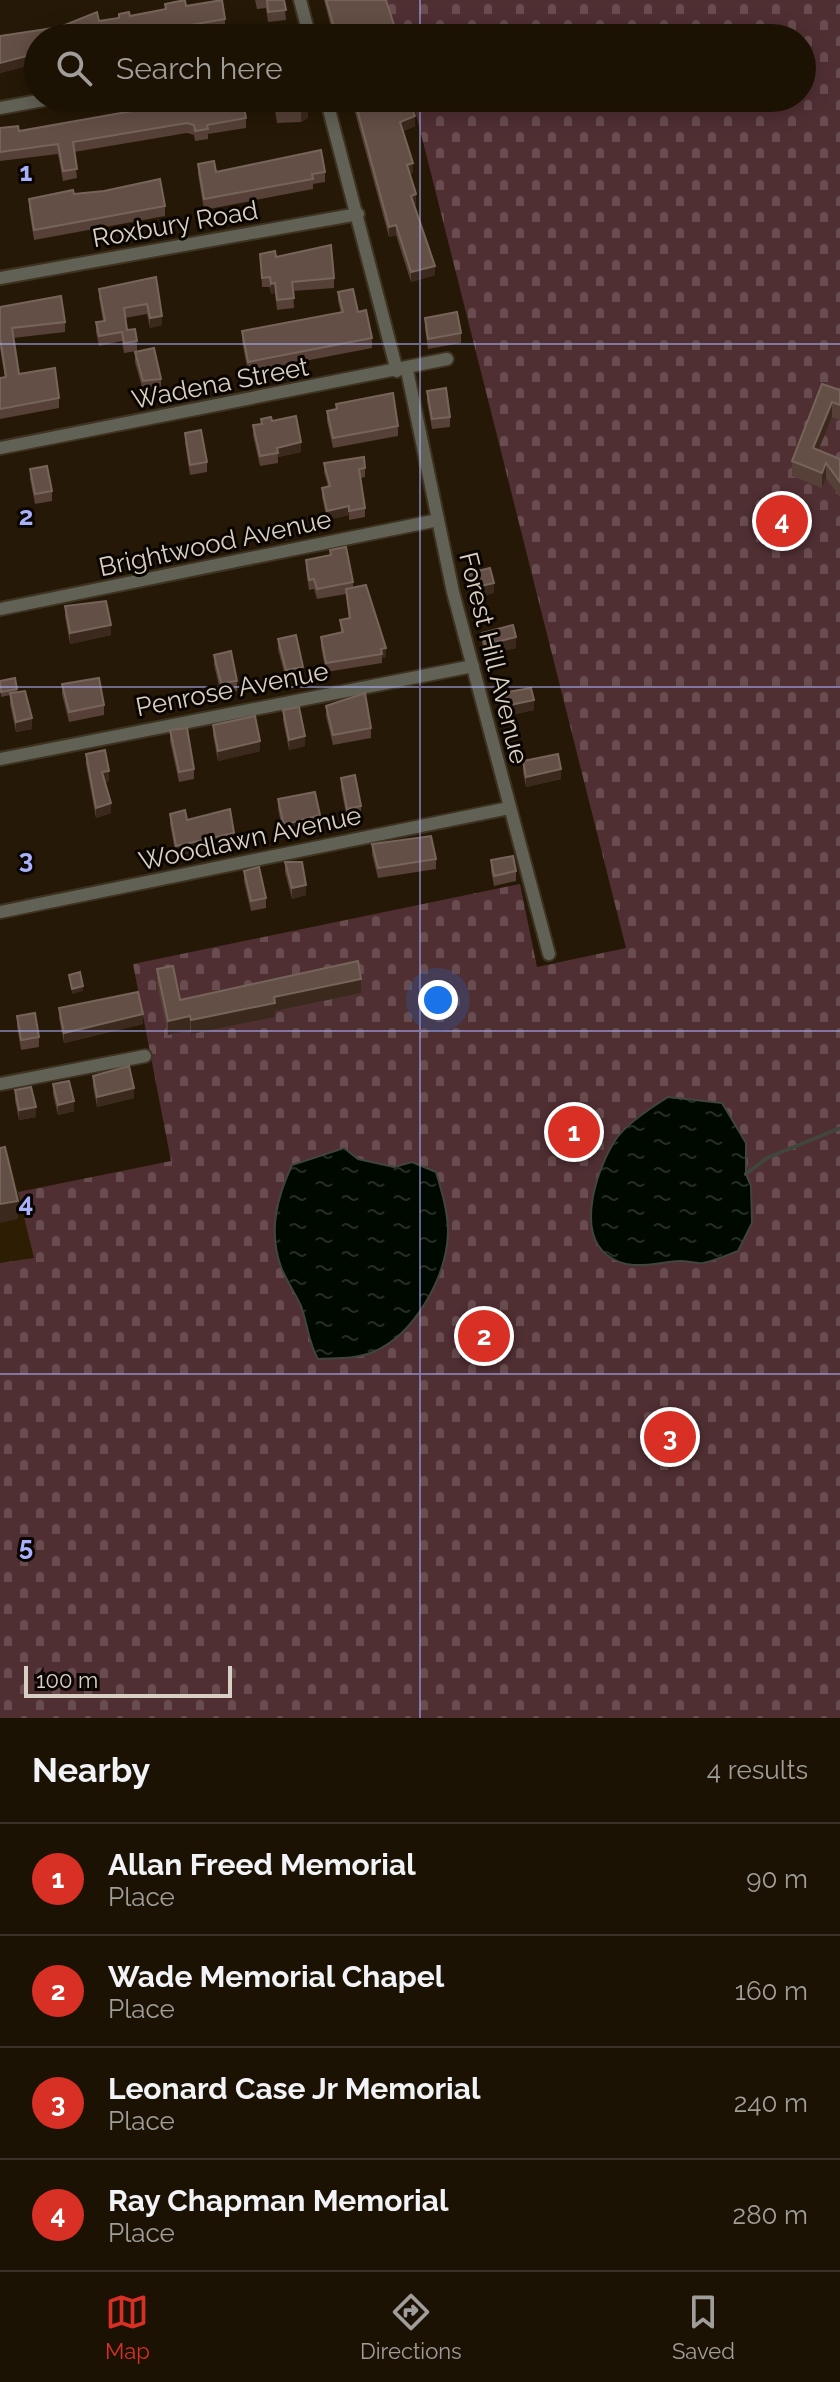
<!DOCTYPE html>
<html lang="en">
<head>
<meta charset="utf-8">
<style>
	body { margin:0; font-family:Raleway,sans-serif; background:#251b0e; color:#f1f3f6 }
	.scale { position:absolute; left:24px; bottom:20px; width:208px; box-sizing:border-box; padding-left:8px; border:4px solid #d9d0c4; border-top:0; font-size:22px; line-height:28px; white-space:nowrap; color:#d9d0c4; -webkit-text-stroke:6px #0a0501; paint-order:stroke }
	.you { position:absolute; left:438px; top:1000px; width:28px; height:28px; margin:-20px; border:6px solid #fff; border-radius:50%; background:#1a73e8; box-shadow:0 0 0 12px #1a73e833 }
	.badge { display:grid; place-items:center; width:52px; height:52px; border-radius:50%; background:#d93025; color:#fff; font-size:26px; font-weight:700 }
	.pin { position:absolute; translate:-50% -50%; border:4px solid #fff; box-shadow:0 2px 8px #0006 }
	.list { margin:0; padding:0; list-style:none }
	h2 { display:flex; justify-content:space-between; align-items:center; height:104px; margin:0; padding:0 32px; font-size:34px }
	h2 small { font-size:26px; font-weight:400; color:#a09e9a }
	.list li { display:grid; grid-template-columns:52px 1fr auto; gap:24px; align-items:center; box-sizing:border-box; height:112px; padding:0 32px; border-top:2px solid #3a3226 }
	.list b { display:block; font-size:30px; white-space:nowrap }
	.list p { margin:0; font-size:26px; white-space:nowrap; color:#a09e9a }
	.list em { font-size:26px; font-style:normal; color:#a09e9a }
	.icon { flex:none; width:44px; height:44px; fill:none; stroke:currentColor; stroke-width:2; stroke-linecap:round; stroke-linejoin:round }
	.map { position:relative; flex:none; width:840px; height:1718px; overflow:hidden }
	.search { position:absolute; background:#1c1204; box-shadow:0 4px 20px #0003; left:24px; right:24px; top:24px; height:88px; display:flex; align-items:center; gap:20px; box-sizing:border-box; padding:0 28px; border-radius:44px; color:#a09e9a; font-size:30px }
	.sheet { height:552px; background:#1c1204 }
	nav { display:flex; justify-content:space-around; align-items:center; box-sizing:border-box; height:112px; border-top:2px solid #3a3226; background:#1c1204; font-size:22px; color:#a09e9a }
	nav a { display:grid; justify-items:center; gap:4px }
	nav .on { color:#d93025 }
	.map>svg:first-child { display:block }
	.built { fill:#2d1d03 }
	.cemetery { fill:url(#cemetery-stones) }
	.water { fill:url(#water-ripples); stroke:#41453b; stroke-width:2 }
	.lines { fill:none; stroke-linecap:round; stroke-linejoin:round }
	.stream { stroke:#41453b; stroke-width:4 }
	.minor-casing { stroke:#3e3221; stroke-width:16 }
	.minor { stroke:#616156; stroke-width:12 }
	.wall { fill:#564037 }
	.shaded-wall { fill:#3c291d }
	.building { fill:#644f46; stroke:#76645a; stroke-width:2 }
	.grid { fill:none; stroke:#a9b0fc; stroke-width:2; stroke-opacity:0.55 }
	.labels { text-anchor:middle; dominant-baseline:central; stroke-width:6; stroke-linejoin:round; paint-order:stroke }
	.street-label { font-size:26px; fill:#d9d0c4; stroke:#0a0501 }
	.grid-label { font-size:26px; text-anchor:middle; font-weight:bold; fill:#a9b0fc; stroke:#0a0501; stroke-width:6; stroke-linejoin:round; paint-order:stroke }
</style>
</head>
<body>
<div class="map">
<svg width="840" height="1718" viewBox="0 0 840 1718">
	<defs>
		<pattern id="cemetery-stones" width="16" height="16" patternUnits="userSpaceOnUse" patternTransform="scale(2)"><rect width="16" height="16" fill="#502f33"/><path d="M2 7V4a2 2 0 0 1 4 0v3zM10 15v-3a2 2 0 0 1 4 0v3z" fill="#694c4f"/></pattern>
		<pattern id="water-ripples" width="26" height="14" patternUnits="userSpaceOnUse" patternTransform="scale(2)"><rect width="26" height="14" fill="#000900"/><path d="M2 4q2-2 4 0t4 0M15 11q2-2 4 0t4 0" fill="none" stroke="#252c24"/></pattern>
	</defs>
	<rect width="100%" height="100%" fill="#251806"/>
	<path class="built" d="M9 1155 35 1258 0 1263V1156Z"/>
	<path class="cemetery" d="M386 0H840V1718H0V1263L34 1258 18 1192 171 1161 133 964 520 884 537 967 626 948 412 98H802V38H397Z"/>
	<g class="water">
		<path d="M668 1097 722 1103 746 1143V1174L751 1186 752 1223 738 1251C727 1255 714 1261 703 1263 695 1264 686 1260 678 1261 653 1263 628 1272 607 1255 575 1230 598 1166 616 1139 627 1123 652 1107 668 1097Z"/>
		<path d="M344 1148 358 1159 394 1167 412 1162 436 1172C442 1192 448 1212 448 1232 447 1277 414 1335 373 1352 357 1359 335 1358 318 1359 308 1342 308 1325 301 1306 295 1293 286 1280 281 1267 268 1231 277 1197 292 1165Z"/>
	</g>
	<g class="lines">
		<path class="stream" d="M746 1174 767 1158 840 1128"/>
		<defs>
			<g id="minor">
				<path d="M300 0 310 38"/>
				<path d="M326 98 397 371"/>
				<path d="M0 108 54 98"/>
				<path d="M0 278 358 214"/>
				<path d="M407 370 453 592 549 954"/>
				<path d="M0 448 447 359"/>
				<path d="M0 609 438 520"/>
				<path d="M0 759 473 666"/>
				<path d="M0 912 509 808"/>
				<path d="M0 1084 145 1056"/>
			</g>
		</defs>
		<use href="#minor" class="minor-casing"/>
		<use href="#minor" class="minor"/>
	</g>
	<g class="wall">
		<path d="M255 0H284L286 20 268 22 266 8 257 9Z"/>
		<path d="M324 0H386L395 38H334Z"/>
		<path d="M165 4 186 6 225 19V29L173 38H38V63L0 73V36L99 21 165 9Z"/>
		<path d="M273 98H310V107H308V118L301 122 277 123Z"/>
		<path d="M351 98H396L399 109 415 126 403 131 413 173 409 174 416 204 414 205 435 275 411 282 396 235 389 237Z"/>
		<path d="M246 118V128L208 134V139L195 141 194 135 187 133 74 152 77 178 63 181 58 154 0 161V128L19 131Z"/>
		<path d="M198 164 216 172H325V182L313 184V189L204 210 198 174Z"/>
		<path d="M74 194 165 206V216L34 240 29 209V199Z"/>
		<path d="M260 254 276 257 334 278V288L293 291 294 308 277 310 275 293 271 294 270 287H262Z"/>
		<path d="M156 277 162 325 150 328 147 314 125 318 127 330 137 341V351L124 353 122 341 99 346 96 332V322L103 321 99 298V289Z"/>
		<path d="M338 292 358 312 372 338V348L248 372 242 341V331L341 313 338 301Z"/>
		<path d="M0 307 65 322V332L13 338 19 374 59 398V408L0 419V378L5 377 0 348Z"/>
		<path d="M425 318 461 333V343L428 349 425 328Z"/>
		<path d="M135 352 161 379V389L143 391 135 362Z"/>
		<path d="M840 390V420L832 417 818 450 840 459V497L826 478 822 488 792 476V461Z"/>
		<path d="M427 391 450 417V427L432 429 427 401Z"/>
		<path d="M336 404 398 426V436L333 448 327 421V411L336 409Z"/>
		<path d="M272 421 301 452 278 457V463L260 466 253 435V425Z"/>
		<path d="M185 433 207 462V472L190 475 185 443Z"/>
		<path d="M324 463 365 468V477L360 478 365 508V517L349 520V515L327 520 322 497V488L328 486 324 472Z"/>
		<path d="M30 469 52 491V501L35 504 30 479Z"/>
		<path d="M330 550 353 582V587L386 657 382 658V663L326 672 321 647V637L341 633 340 620 349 618 346 594 317 599 314 589 309 590 306 570V560L330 555Z"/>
		<path d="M469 573 494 593 472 598 469 583Z"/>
		<path d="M65 606 111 635 70 644 65 616Z"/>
		<path d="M482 633 516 648 485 655 482 643Z"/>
		<path d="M278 639 303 677 286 680 278 649Z"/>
		<path d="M214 655 237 681V691L221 694 214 665Z"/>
		<path d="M0 681 17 689V692L32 729 16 732 10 704V695L1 697Z"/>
		<path d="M62 684 104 705V715L69 722 62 694Z"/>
		<path d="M503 693 534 710 506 716 503 703Z"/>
		<path d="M326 706 371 728V738L333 745 326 716Z"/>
		<path d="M283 710 305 746 289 750 283 720Z"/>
		<path d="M213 725 260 751 218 761 213 735Z"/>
		<path d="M170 730 194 769V779L179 782 170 741Z"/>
		<path d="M86 754 109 781 104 782 111 813 96 818 86 764Z"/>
		<path d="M523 761 561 779 526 787 523 772Z"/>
		<path d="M341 778 361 806V816L347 819 341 788Z"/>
		<path d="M278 799 320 825 287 834 283 832 278 809Z"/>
		<path d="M170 814 187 820 234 843 176 856 170 824Z"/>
		<path d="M372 844 436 859V869L378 878 372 854Z"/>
		<path d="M491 860 516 871V881L494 886 491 870Z"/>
		<path d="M285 862 306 895 292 899 285 872Z"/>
		<path d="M244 871 266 898V908L251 911 244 881Z"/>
		<path d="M157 969 180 1000 361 993 275 1011V1017L191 1034 190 1030 168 1035 157 983Z"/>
		<path d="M59 1008 143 1024 64 1043 59 1018Z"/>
		<path d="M17 1016 39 1037V1047L21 1050 17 1026Z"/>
		<path d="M93 1076 134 1098 97 1107 93 1086Z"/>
		<path d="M53 1084 74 1111 58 1115 53 1094Z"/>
		<path d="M15 1090 36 1117 19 1120 15 1100Z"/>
		<path d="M462 1321 505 1347 489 1360 462 1326Z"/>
	</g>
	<g class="shaded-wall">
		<path d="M395 28V38H376V34Z"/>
		<path d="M38 53V63L0 73V63Z"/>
		<path d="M308 103V118L301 122V107Z"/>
		<path d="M415 116V126L400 132V122Z"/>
		<path d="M413 163V173L407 174V165Z"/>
		<path d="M416 194V204L411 205V196Z"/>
		<path d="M396 225V235L389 237V227Z"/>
		<path d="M435 266V275L411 282V272Z"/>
		<path d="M275 283V293L271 294V284Z"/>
		<path d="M162 316V325L150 328V318Z"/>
		<path d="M832 402V417L813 463V448Z"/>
		<path d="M301 442V452L278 457 277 448Z"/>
		<path d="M826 463V478L822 488V473Z"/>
		<path d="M349 506V515L327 520V511Z"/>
		<path d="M494 583V593L472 598V588Z"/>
		<path d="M111 625V635L70 644V633Z"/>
		<path d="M516 637V648L485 655V645Z"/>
		<path d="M386 648V657L382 658 381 649Z"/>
		<path d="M303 667V677L286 680V670Z"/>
		<path d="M534 700V710L506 716V706Z"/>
		<path d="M32 718V729L16 732V722Z"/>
		<path d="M305 736V746L289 750V740Z"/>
		<path d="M260 741V751L218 761V751Z"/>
		<path d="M561 769V779L526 787V777Z"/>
		<path d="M109 771V781L102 783V772Z"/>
		<path d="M111 803V813L96 818V808Z"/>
		<path d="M320 815V825L287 834V824Z"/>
		<path d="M234 833V843L176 856V846Z"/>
		<path d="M306 885V895L292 899V888Z"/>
		<path d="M361 979V993L275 1011V1017L191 1034V1020L274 997Z"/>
		<path d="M83 986V991L72 994V989Z"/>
		<path d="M143 1014V1024L64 1043V1033Z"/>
		<path d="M190 1016V1030L168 1035V1021Z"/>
		<path d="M134 1088V1098L97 1107V1097Z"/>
		<path d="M74 1101V1111L58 1115V1105Z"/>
		<path d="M36 1107V1117L19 1120V1110Z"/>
		<path d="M18 1201V1219L0 1223V1204Z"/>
		<path d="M505 1342V1347L489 1360V1355Z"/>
	</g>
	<g class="building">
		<path d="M185 0 186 6 222 0 225 19 116 38H38V53L0 63V36L60 27 97 12 99 21 119 18V14L129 12 130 16 166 9 165 4Z"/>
		<path d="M267 0H284L286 10 268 12Z"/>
		<path d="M326 0H386L395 28 376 34V38H337Z"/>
		<path d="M206 98H242L246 118 207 125 208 129 195 131 194 125 187 123 73 142 77 169 63 171 58 144 0 152V128L18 126 19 131Z"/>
		<path d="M276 98H307L308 103 301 107 277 108Z"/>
		<path d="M354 98H396L399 109 411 105 415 116 400 122 413 163 407 165 416 194 411 196 435 266 411 272 396 225 389 227Z"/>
		<path d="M321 150 325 172 312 174 313 179 204 199 198 164 214 161 216 172Z"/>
		<path d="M160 179 165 206 34 230 29 199 73 190 74 194 104 191Z"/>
		<path d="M331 245 334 278 292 282 294 298 277 300 275 283 271 284 270 277 262 278 260 254 275 251 276 257Z"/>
		<path d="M156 277 162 316 150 318 147 304 124 308 127 330 135 329 137 341 124 343 122 332 99 336 96 322 105 321 99 289Z"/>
		<path d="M353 289 358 312 366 310 372 338 248 362 242 331 343 312 338 292Z"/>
		<path d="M61 296 65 322 12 328 19 374 55 368 59 398 0 409V378L6 377 0 338V307Z"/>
		<path d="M457 312 461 333 428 339 425 318Z"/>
		<path d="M154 348 161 379 143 381 135 352Z"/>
		<path d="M822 384 840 390V405L832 402 813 448 840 459V482L826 463 822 473 792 461Z"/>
		<path d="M446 388 450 417 432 419 427 391Z"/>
		<path d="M393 393 398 426 333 438 327 411 337 409 336 404Z"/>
		<path d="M296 416 301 442 277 448 278 453 260 456 253 425 262 424 261 419 271 417 272 421Z"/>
		<path d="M201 430 207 462 190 465 185 433Z"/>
		<path d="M364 457 365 468 359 469 365 508 349 511V506L327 511 322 488 330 486 324 463Z"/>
		<path d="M47 466 52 491 35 494 30 469Z"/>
		<path d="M346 547 353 582 317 589 314 579 309 580 306 560 331 555 330 550Z"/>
		<path d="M490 568 494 583 472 588 469 573Z"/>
		<path d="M366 585 386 648 381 649 382 654 326 663 321 637 343 632 340 620 350 618 346 589Z"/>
		<path d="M106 601 111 625 70 633 65 606Z"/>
		<path d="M513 625 516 637 485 645 482 633Z"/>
		<path d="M296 635 303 667 286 670 278 639Z"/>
		<path d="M231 651 237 681 221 683 214 655Z"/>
		<path d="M15 678 17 689 1 692 0 681Z"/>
		<path d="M99 678 104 705 69 712 62 684Z"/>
		<path d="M531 688 534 700 506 706 503 693Z"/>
		<path d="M25 691 32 718 16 722 10 693Z"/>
		<path d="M365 693 371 728 333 735 326 706Z"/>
		<path d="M299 707 305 736 289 740 283 710Z"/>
		<path d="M255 716 260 741 218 751 213 725Z"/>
		<path d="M187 728 194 769 179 772 170 730Z"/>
		<path d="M105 750 109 771 102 772 111 803 96 808 86 754Z"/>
		<path d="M558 754 561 769 526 777 523 761Z"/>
		<path d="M355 775 361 806 347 809 341 778Z"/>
		<path d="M315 792 320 815 287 824 283 822 278 799Z"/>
		<path d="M230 809 234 833 176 846 170 814 185 810 187 820Z"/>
		<path d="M431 836 436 859 378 868 372 844Z"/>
		<path d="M513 856 516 871 494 876 491 860Z"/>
		<path d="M285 862H302L306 885 292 888Z"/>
		<path d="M259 867 266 898 251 901 244 871Z"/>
		<path d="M358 961 361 979 274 997 275 1003 191 1020 190 1016 168 1021 157 969 173 966 180 1000Z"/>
		<path d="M80 972 83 986 72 989 69 975Z"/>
		<path d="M138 992 143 1014 64 1033 59 1008Z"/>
		<path d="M35 1013 39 1037 21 1040 17 1016Z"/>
		<path d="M129 1066 134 1088 97 1097 93 1076Z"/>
		<path d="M69 1081 74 1101 58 1105 53 1084Z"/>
		<path d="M31 1087 36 1107 19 1110 15 1090Z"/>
		<path d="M5 1147 18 1201 0 1204V1148Z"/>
		<path d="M479 1308 505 1342 489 1355 462 1321Z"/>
	</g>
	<path class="grid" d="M420 0V38M420 98V1718M0 344H840M0 687H840M0 1031H840M0 1374H840"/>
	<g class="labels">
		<g class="street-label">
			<text transform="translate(175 224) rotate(-10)">Roxbury Road</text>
			<text transform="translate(220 383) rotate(-11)">Wadena Street</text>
			<text transform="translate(215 543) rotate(-12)">Brightwood Avenue</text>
			<text transform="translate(494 658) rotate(76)">Forest Hill Avenue</text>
			<text transform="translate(232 689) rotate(-11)">Penrose Avenue</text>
			<text transform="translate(250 838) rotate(-12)">Woodlawn Avenue</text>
		</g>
	</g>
	<g class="grid-label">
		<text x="26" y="181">1</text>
		<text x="26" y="525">2</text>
		<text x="26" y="868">3</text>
		<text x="26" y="1212">4</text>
		<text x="26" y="1555">5</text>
	</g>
</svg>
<div class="scale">100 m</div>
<div class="you"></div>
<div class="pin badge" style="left:574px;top:1132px">1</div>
<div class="pin badge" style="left:484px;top:1336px">2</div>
<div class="pin badge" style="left:670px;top:1437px">3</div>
<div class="pin badge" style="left:782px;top:521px">4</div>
<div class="search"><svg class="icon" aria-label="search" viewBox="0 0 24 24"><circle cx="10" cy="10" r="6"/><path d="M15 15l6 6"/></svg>Search here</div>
</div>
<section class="sheet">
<h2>Nearby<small>4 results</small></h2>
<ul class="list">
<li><span class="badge">1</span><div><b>Allan Freed Memorial</b><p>Place</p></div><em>90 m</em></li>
<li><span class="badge">2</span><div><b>Wade Memorial Chapel</b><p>Place</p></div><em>160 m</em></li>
<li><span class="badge">3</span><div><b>Leonard Case Jr Memorial</b><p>Place</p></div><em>240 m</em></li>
<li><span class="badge">4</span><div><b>Ray Chapman Memorial</b><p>Place</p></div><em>280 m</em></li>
</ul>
</section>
<nav>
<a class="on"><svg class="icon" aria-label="map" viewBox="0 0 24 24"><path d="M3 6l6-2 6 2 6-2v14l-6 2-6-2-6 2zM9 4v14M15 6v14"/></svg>Map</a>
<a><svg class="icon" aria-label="directions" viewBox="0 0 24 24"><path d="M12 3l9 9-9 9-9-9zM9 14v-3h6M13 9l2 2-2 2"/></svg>Directions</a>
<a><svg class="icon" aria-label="saved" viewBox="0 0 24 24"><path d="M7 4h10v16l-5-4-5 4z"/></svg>Saved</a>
</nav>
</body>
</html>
